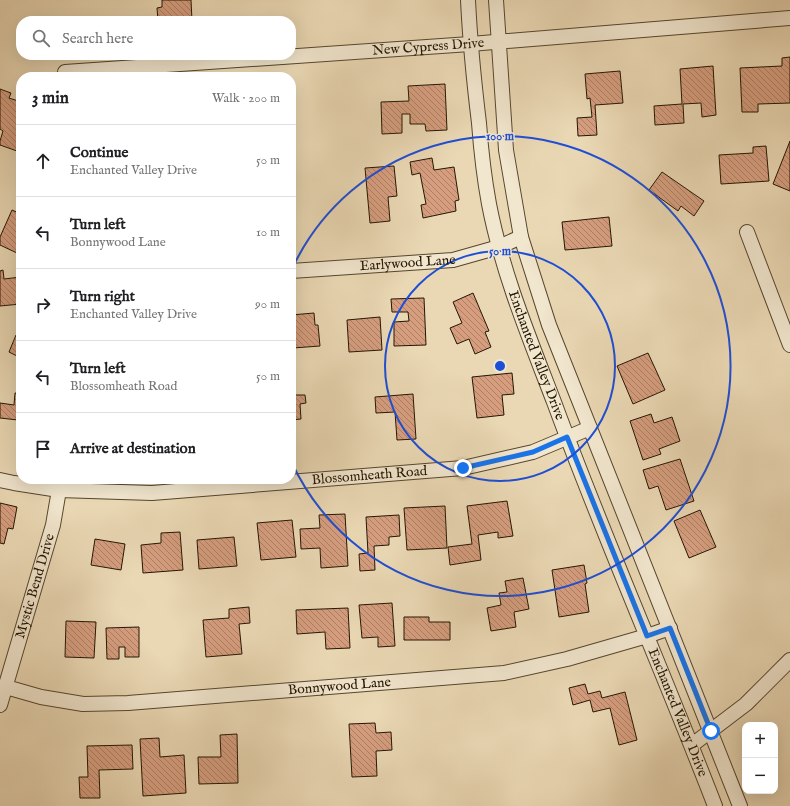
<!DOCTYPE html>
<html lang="en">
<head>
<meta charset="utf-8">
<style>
	body { margin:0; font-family:"IM FELL English",serif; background:#f6f6f6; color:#202124 }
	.controls { position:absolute; right:12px; bottom:12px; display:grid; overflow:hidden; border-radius:8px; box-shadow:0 4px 16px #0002 }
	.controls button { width:36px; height:36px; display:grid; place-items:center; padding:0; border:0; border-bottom:1px solid #e0e0e0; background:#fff; color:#202124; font:20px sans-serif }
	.stop { position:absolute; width:12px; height:12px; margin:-9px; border:3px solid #1a73e8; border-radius:50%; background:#fff }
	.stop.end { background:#1a73e8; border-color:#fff; box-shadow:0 1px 4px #0008 }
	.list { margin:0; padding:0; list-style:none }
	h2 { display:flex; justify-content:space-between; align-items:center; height:52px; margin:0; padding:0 16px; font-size:17px }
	h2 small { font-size:13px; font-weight:400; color:#757577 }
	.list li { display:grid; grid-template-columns:26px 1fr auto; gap:12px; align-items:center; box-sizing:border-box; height:72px; padding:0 16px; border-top:1px solid #e0e0e0 }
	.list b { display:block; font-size:15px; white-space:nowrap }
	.list p { margin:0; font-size:13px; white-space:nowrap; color:#757577 }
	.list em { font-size:13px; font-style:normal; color:#757577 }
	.icon { flex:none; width:22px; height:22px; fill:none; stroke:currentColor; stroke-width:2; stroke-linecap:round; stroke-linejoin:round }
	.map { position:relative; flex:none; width:790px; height:806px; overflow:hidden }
	.search { position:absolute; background:#fff; box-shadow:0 4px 16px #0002; left:16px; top:16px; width:280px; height:44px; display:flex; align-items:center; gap:10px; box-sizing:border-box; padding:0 14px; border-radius:16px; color:#757577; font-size:15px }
	.panel { position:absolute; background:#fff; box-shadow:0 4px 16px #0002; left:16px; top:72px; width:280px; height:412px; border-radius:16px }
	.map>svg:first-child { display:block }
	.building { fill:url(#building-back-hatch); stroke:#241502 }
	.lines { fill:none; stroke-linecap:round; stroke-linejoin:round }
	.street-casing { stroke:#56462e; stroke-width:16 }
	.street { stroke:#f1e6ce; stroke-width:14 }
	.route { stroke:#1a73e8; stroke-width:5 }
	.ring { fill:none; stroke:#1d4ed8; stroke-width:2 }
	.labels { text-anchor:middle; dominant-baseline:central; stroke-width:3; stroke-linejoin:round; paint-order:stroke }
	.street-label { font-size:14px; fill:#241502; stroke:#f1e6ce }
	.centre { fill:#1d4ed8; stroke:#f1e6ce; stroke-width:2 }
	.ring-label { font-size:12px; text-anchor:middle; font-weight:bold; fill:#1d4ed8; stroke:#f1e6ce; stroke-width:3; stroke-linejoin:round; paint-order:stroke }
</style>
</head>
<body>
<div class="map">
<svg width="790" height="806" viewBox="0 0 790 806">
	<defs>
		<pattern id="building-back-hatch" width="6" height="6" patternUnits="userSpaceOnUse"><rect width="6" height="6" fill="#d69e7f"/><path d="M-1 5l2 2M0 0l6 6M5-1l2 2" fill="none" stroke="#ad8066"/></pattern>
	</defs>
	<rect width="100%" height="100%" fill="#ead8b4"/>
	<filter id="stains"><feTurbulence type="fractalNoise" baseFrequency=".005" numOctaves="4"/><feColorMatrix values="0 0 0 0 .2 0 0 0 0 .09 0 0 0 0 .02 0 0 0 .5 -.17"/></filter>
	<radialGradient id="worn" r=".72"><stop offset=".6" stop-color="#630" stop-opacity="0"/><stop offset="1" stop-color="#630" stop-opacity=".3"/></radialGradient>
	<g class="building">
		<path d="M162 0H191L192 21H158L157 8 162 7Z"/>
		<path d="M790 57V103L758 104V112H742L740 68 782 66V58Z"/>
		<path d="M713 66 716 115 702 117 701 103 683 104 684 123 655 125 654 106 682 104 680 69Z"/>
		<path d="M620 71 623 103 595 105 597 135 578 136 577 118 592 117 590 98 587 99 585 74Z"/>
		<path d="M445 84 447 130 426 131 425 124H410V114H402V133L382 134 381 102 409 101 408 86Z"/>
		<path d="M0 89 11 93 9 98 21 102V140L17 151 0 145V141L3 131 0 129Z"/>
		<path d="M790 141V191L773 184Z"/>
		<path d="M766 146 769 181 721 184 719 155 753 153V147Z"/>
		<path d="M432 158 434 170 454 167 459 200 455 201 456 211 423 218 421 205 426 204 420 173 412 175 410 162Z"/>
		<path d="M394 166 397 196 388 197 390 221 370 223 365 168Z"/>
		<path d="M662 172 704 201 694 216 681 206 678 211 649 190Z"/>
		<path d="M12 210 21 214V246L20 245 17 253 0 245V237Z"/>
		<path d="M609 217 612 246 565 250 562 222Z"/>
		<path d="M3 270 4 279 21 277V304L0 306V271Z"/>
		<path d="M473 293 489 331 485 332 491 347 475 354 469 339 457 344 450 328 462 323 453 302Z"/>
		<path d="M424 298 426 345 394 346V322L409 321 408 312H392L391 299Z"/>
		<path d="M314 313 315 325H318L320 346 293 348 291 315Z"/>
		<path d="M380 317 382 350 349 352 347 320Z"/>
		<path d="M16 335 21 337V358L9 352Z"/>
		<path d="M648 353 665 390 633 404 617 366Z"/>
		<path d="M512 373 514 394 502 395 504 415 477 418 472 377Z"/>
		<path d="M15 393H21V432H17L18 420 0 418V403L14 405Z"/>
		<path d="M413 394 416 439 397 440 395 412 376 413 375 397Z"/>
		<path d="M291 395H305L306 403 300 404 301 419 291 420Z"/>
		<path d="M651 414 654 423 672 417 680 441 659 449 661 454 643 460 630 421Z"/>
		<path d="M680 459 694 501 666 510 658 486 649 489 643 470Z"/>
		<path d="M507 501 513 536 498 538V532L478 535 481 560 450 565 448 547 472 544 467 506Z"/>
		<path d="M0 503 17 507 13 529 8 528 4 544 0 543Z"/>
		<path d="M445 506 447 548 407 550 404 508Z"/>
		<path d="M700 510 716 547 689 558 674 521Z"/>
		<path d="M345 514 348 566 321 568 320 548 301 549 300 529 320 528 319 515Z"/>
		<path d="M399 515 400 536 389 537V545L374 546 375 570 360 571 359 554 368 553 366 517Z"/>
		<path d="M292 520 296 557 261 560 257 523Z"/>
		<path d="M180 532 183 570 143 573 141 545 161 543V533Z"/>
		<path d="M234 537 237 566 199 569 197 540Z"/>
		<path d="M95 539 125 544 121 570 91 565Z"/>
		<path d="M584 565 587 583 585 584 589 612 559 617 552 570Z"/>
		<path d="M523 578 529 609 514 612 516 627 491 631 487 608 501 605 499 593 507 592 505 581Z"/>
		<path d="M392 603 395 646 378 647V637L362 638 359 605Z"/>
		<path d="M249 607 250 623 239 624 242 654 206 657 203 620 229 618V609Z"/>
		<path d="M348 608 350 648 326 649 325 632 297 634 296 610Z"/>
		<path d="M404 617H429V622H450V640H404Z"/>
		<path d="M66 621 96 622 94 658 65 657Z"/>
		<path d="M139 627V657H125V647H119V659H107L106 628Z"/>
		<path d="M585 684 588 694 600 691 602 698 625 692 637 740 619 745 610 708 593 712 590 700 573 705 569 688Z"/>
		<path d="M375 723 376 733 391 732 392 750 376 751 377 776 352 777 349 724Z"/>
		<path d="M237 734 238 783 199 784 198 757H221L220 735Z"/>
		<path d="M159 738 160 757 184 755 186 793 143 796 140 739Z"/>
		<path d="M132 745 133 769 99 770 100 798H80L79 777H88L87 746Z"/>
	</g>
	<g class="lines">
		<defs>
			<g id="street">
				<path id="s1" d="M468 0C470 41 474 82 479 123 481 150 484 177 489 204 502 272 529 337 554 402 604 538 663 671 715 806"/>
				<path d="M496 0 506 150 521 237 549 325 740 806"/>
				<path id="s2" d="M65 72 470 44 790 18"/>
				<path d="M747 232 790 345"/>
				<path id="s3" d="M291 271 453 260 499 247 521 237"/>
				<path id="s4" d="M0 480 14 483 59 490 152 493 463 468 533 452 590 428"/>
				<path id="s5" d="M6 687 41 697 83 704 128 703 504 673 567 659 647 636 670 628"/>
				<path id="s6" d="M0 705 53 525 59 490"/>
				<path d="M692 745 746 704 790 660"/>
			</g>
		</defs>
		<use href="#street" class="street-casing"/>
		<use href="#street" class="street"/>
	</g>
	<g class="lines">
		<path class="route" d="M463 468 533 452 567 437 647 636 670 628 711 731"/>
	</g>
	<g class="ring">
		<circle cx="500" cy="366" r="115"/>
		<path d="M292 269A230 230 0 1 1 292 463"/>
	</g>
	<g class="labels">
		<g class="street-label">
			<text stroke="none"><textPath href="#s2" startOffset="364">New Cypress Drive</textPath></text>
			<text stroke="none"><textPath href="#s3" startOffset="117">Earlywood Lane</textPath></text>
			<text stroke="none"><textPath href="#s1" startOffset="364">Enchanted Valley Drive</textPath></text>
			<text stroke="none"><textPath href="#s4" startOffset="371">Blossomheath Road</textPath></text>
			<text stroke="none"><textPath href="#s6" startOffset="124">Mystic Bend Drive</textPath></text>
			<text stroke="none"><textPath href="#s5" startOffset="336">Bonnywood Lane</textPath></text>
			<text stroke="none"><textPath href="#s1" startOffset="748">Enchanted Valley Drive</textPath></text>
		</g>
	</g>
	<circle cx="500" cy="366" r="6" class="centre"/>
	<g class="ring-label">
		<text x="500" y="140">100 m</text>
		<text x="500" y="255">50 m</text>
	</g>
	<rect width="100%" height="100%" filter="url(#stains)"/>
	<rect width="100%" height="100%" fill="url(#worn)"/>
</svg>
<div class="controls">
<button>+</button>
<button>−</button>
</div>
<div class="stop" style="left:711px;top:731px"></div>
<div class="stop end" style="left:463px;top:468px"></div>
<div class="search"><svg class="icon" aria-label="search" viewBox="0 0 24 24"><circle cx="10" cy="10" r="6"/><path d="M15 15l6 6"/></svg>Search here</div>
<section class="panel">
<h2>3 min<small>Walk · 200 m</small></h2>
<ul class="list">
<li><svg class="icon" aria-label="ahead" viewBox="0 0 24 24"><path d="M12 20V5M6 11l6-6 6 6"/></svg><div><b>Continue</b><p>Enchanted Valley Drive</p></div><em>50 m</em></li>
<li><svg class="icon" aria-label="left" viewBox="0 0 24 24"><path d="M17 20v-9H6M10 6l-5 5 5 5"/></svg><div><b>Turn left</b><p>Bonnywood Lane</p></div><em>10 m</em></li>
<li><svg class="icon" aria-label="right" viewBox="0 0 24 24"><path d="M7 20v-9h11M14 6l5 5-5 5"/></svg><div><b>Turn right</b><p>Enchanted Valley Drive</p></div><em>90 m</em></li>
<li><svg class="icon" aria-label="left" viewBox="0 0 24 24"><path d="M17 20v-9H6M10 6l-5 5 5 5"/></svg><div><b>Turn left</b><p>Blossomheath Road</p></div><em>50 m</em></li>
<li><svg class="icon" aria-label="arrive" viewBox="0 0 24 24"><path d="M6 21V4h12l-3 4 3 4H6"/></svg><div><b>Arrive at destination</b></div></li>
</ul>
</section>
</div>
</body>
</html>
